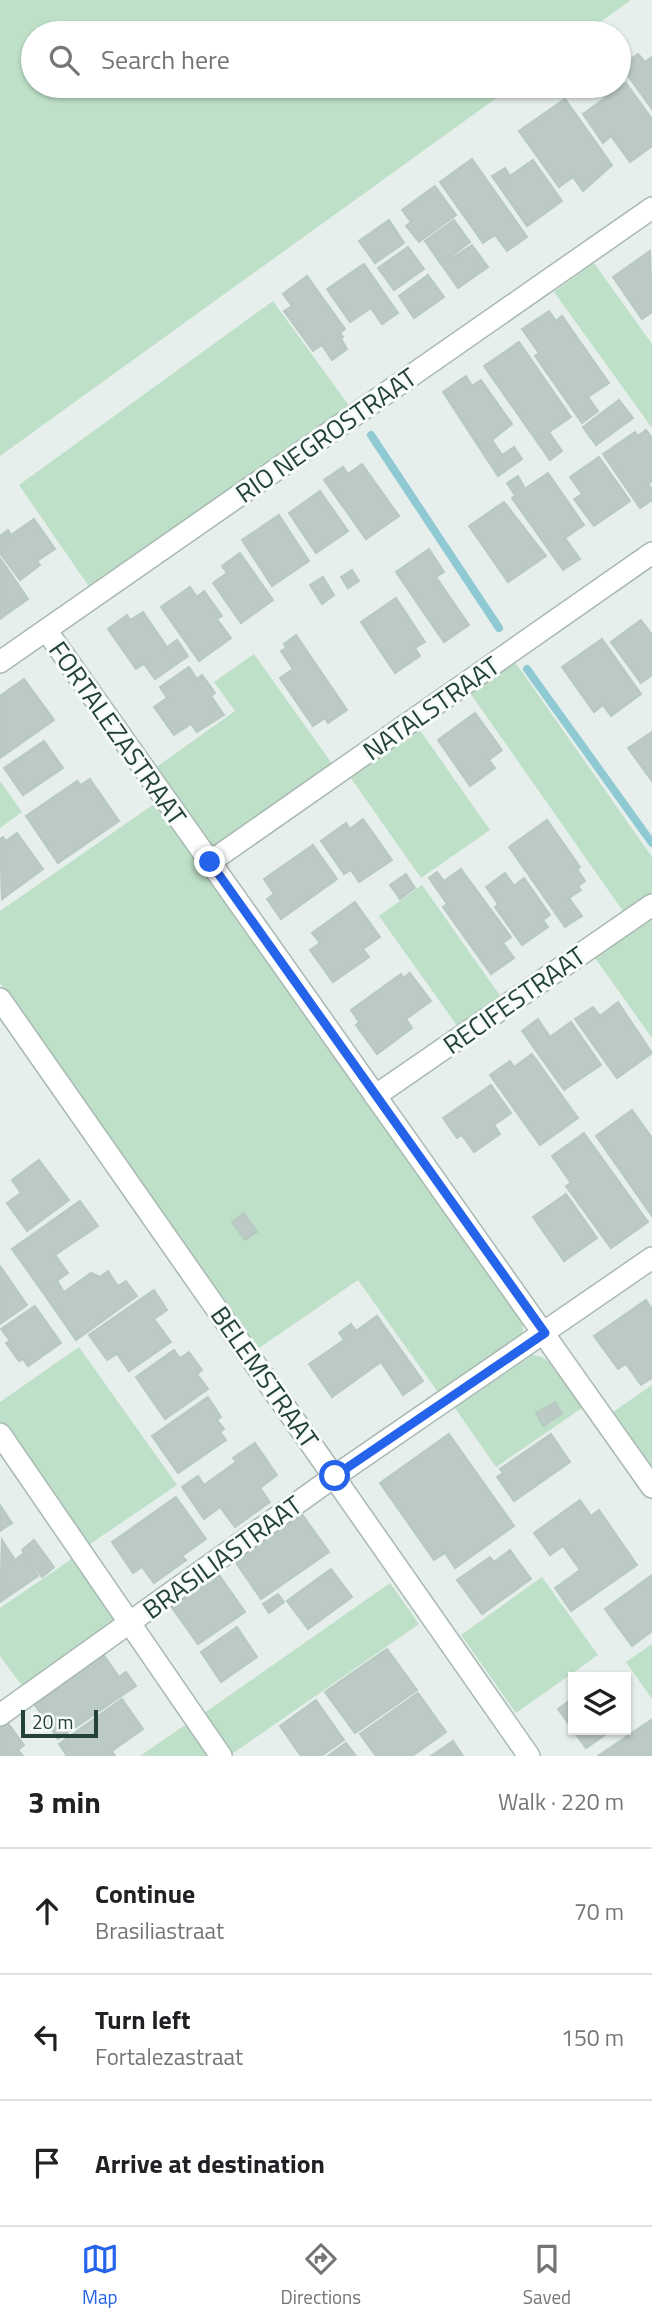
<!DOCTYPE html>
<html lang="en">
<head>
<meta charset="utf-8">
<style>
	body { margin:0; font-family:"Titillium Web",sans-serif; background:#f6f6f6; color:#202124 }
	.controls { position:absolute; right:21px; bottom:21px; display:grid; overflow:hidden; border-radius:0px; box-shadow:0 2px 5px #0004 }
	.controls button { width:63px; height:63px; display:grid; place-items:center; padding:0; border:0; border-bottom:2px solid #e0e0e0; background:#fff; color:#202124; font:35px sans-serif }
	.scale { position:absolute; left:21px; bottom:18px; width:77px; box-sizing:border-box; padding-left:7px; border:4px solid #24423a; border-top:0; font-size:19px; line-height:24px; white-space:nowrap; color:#24423a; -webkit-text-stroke:5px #f7fbf9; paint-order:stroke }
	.stop { position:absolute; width:21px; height:21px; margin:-16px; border:5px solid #2563eb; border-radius:50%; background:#fff }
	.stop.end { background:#2563eb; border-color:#fff; box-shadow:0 2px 7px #0008 }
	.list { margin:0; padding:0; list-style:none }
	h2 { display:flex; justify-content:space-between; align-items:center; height:91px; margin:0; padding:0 28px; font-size:30px }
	h2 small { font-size:23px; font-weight:400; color:#757577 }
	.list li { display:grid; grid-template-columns:46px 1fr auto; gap:21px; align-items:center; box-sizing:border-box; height:126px; padding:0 28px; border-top:2px solid #e0e0e0 }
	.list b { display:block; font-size:26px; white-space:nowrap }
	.list p { margin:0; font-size:23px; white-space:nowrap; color:#757577 }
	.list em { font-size:23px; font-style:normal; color:#757577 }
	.icon { flex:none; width:38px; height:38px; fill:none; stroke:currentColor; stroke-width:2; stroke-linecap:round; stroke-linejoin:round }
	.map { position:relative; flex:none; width:652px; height:1756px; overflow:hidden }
	.search { position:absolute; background:#fff; box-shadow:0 2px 5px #0004; left:21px; right:21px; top:21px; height:77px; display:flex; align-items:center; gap:18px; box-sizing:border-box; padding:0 24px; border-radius:38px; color:#757577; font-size:26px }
	.sheet { height:469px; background:#fff }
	nav { display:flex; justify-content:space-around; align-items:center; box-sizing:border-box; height:98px; border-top:2px solid #e0e0e0; background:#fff; font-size:19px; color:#757577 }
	nav a { display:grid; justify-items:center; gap:4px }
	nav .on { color:#2563eb }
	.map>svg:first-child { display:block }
	.green { fill:#bfe0c8 }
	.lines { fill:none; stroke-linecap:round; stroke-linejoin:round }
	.stream { stroke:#8ec9d4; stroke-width:8 }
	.building { fill:#bbcac4; stroke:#b8c9c2; stroke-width:2 }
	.minor-casing { stroke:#a8b8b2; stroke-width:24 }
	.minor { stroke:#fff; stroke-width:21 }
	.route { stroke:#2563eb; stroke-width:9 }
	.labels { text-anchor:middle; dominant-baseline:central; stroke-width:6; stroke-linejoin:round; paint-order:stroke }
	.street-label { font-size:26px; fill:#24423a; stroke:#f7fbf9 }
</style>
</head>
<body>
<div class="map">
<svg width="652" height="1756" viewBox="0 0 652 1756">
	<rect width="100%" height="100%" fill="#e6efeb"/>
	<g class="green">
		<path d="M0 0H631L585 33H33V86H513L0 456Z"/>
		<path d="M594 263 652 344V428L554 292Z"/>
		<path d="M273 301 350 407 90 588 19 485Z"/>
		<path d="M254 654 333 765 224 841 213 845 206 840 155 768 235 711 214 682Z"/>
		<path d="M513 659 652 857V900L627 917 468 690Z"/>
		<path d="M417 726 490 830 421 878 348 774Z"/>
		<path d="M0 781 22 812 0 828Z"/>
		<path d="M157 802 522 1317 523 1331 514 1345 440 1395 358 1280 259 1348 0 983V911Z"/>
		<path d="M422 885 501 997 458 1027 379 916Z"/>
		<path d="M652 914V1038L593 955Z"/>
		<path d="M79 1347 177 1485 87 1546 0 1422V1402Z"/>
		<path d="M532 1355C555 1355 570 1391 582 1408L496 1467 455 1408Z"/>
		<path d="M652 1385V1466H651L613 1412Z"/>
		<path d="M76 1556 121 1620 22 1686 0 1656V1608Z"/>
		<path d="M542 1577 598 1655 516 1713 461 1635Z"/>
		<path d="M390 1583 419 1624 229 1756 200 1716Z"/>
		<path d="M652 1644V1699L626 1662Z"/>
		<path d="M188 1723 212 1756H140Z"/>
	</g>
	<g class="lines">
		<g class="stream">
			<path d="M371 435 499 628"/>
			<path d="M527 669 652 843"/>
		</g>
	</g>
	<g class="building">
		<path d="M638 54 645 62 652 57V109L621 66Z"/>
		<path d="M626 83 652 119V146L630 162 611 136 603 143 583 114Z"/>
		<path d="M565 99 612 165 583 191 573 177 559 187 519 131Z"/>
		<path d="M472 159 527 237 507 251 495 235 483 243 440 182Z"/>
		<path d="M533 160 562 201 527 226 492 176 505 168 510 176Z"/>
		<path d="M435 186 456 215 419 242 406 226 411 222 402 210Z"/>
		<path d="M389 220 404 243 375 263 359 241Z"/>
		<path d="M454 220 470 242 441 264 425 241Z"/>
		<path d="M472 245 488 267 458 288 442 265Z"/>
		<path d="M408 247 424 269 394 290 378 268Z"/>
		<path d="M650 251 652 312 642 319 613 277Z"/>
		<path d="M364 264 398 313 382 324 371 308 350 322 327 289Z"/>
		<path d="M428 275 444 297 414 318 399 296Z"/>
		<path d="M307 276 345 329 340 333 343 337 341 339 347 349 332 360 322 345 313 351 284 311 292 306 283 294Z"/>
		<path d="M549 311 556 321 562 316 609 383 588 397 598 411 582 423 535 356 539 353 522 329Z"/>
		<path d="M519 342 571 417 549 432 562 451 550 460 484 366Z"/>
		<path d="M466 376 472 386 481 380 512 424 492 440 502 455 514 447 522 459 498 476 443 392Z"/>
		<path d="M619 400 633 418 596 445 583 427Z"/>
		<path d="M646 430 652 438V481L648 484 652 489V500L640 508 603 454 635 432 638 436Z"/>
		<path d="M599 457 630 501 594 526 574 499 582 494 570 477Z"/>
		<path d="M362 464 399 516 366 539 324 480 343 467 348 474Z"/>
		<path d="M548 473 584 525 565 538 580 559 563 570 512 498Z"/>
		<path d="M518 476 524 487 514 494 507 483Z"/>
		<path d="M320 491 348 531 316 553 289 513Z"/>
		<path d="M504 502 546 556 508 582 469 526Z"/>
		<path d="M279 515 309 561 272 586 242 540Z"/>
		<path d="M34 519 55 549 37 561 40 565 20 580 0 553V536L8 530 11 535Z"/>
		<path d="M429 549 444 572 436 577 469 625 444 642 396 572Z"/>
		<path d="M240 553 273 600 241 623 213 583 227 573 222 566Z"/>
		<path d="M0 558 28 599 0 619Z"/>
		<path d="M352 570 359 581 348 588 341 577Z"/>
		<path d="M323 577 334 595 322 604 310 585Z"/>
		<path d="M190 587 197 597 204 591 222 616 217 619 231 638 199 661 161 607Z"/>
		<path d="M396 598 425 642 415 648 420 656 395 673 361 622Z"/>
		<path d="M143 612 167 647 177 640 188 656 155 679 144 664 136 669 108 629 127 615 130 620Z"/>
		<path d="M641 620 652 635V675L641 683 611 642Z"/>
		<path d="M296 635 347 710 328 723 325 718 313 726 280 678 293 669 281 651 286 648 284 644Z"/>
		<path d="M602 639 641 694 611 716 603 705 594 712 562 667Z"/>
		<path d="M189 667 197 679 202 675 215 693 211 696 224 715 197 732 191 724 174 735 154 707 167 698 160 687Z"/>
		<path d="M24 679 54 720 0 758V696Z"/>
		<path d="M475 713 502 750 489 760 495 768 470 786 438 740Z"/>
		<path d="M652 732V781L628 748Z"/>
		<path d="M44 741 63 768 23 795 4 768Z"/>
		<path d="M90 779 119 821 58 863 26 816 77 781 81 785Z"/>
		<path d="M363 819 392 860 359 882 351 870 344 874 321 841 346 823 350 829Z"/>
		<path d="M547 820 580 867 577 869 585 881 578 886 581 890 569 898 582 916 565 927 509 847Z"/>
		<path d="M17 833 43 869 2 899 0 839 3 837 6 841Z"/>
		<path d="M313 845 337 879 281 919 267 899 274 894 264 879Z"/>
		<path d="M461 869 511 937 503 943 514 958 491 974 443 907 447 904 429 878 437 872 444 881Z"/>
		<path d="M505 873 514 886 524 878 550 915 543 920 548 927 522 945 495 907 498 904 486 887Z"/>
		<path d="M406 874 415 888 400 899 390 885Z"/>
		<path d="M355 902 380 937 363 949 369 957 333 982 310 950 320 943 312 933Z"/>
		<path d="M410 973 431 1001 406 1019 412 1028 377 1054 356 1025 359 1022 351 1010 401 974 403 978Z"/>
		<path d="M618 1002 652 1053 617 1078 575 1019 593 1007 600 1016Z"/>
		<path d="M538 1019 550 1037 571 1022 601 1065 564 1090 522 1031Z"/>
		<path d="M532 1054 578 1118 540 1145 490 1075 510 1061 514 1067Z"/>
		<path d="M491 1085 511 1113 494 1125 500 1134 474 1152 462 1135 457 1138 443 1118Z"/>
		<path d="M632 1110 652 1138V1216L596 1136Z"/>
		<path d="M584 1133 648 1222 611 1248 566 1186 571 1183 552 1156Z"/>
		<path d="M39 1160 69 1200 27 1231 7 1203 21 1193 12 1180Z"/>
		<path d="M566 1194 597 1238 564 1261 533 1217Z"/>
		<path d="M80 1201 98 1226 55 1255 68 1273 42 1291 12 1249Z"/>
		<path d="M244 1213 257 1232 245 1240 232 1222Z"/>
		<path d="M0 1266 27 1305 0 1324Z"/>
		<path d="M108 1271 118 1286 126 1281 137 1296 76 1340 42 1291 57 1281 64 1292 91 1273 100 1277Z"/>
		<path d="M154 1290 167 1310 154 1319 171 1342 129 1371 117 1354 107 1360 89 1335Z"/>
		<path d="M646 1300 652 1309V1378L641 1385 626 1364 618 1369 594 1336Z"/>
		<path d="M35 1306 61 1343 28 1366 23 1359 19 1361 6 1343 10 1341 1 1329Z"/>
		<path d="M377 1316 423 1381 403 1395 381 1362 332 1397 309 1364 344 1340 339 1333 351 1324 356 1331Z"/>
		<path d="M174 1350 180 1358 189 1352 202 1370 197 1374 208 1389 165 1419 136 1377Z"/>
		<path d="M208 1397 221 1417 217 1420 224 1429 220 1432 226 1440 178 1473 152 1436Z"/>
		<path d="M555 1402 562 1414 543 1426 536 1413Z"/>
		<path d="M449 1434 514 1526 455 1568 445 1553 434 1560 380 1483Z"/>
		<path d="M551 1434 570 1462 514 1501 497 1477 503 1473 500 1469Z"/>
		<path d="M255 1443 277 1475 260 1488 270 1502 235 1527 220 1507 204 1519 182 1487 198 1476 204 1485 236 1462 233 1458Z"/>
		<path d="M176 1497 206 1539 182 1556 186 1560 154 1583 142 1567 133 1573 112 1542Z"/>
		<path d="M580 1500 591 1516 599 1510 637 1565 571 1611 555 1588 580 1570 563 1546 550 1555 534 1533Z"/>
		<path d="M0 1505 12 1523 0 1531Z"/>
		<path d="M299 1510 329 1552 261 1599 232 1557Z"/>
		<path d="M2 1540 15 1560 23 1554 38 1576 0 1602Z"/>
		<path d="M34 1540 54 1567 42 1577 22 1550Z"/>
		<path d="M510 1550 531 1579 482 1614 457 1580 490 1557 494 1562Z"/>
		<path d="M331 1569 352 1597 308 1629 287 1601Z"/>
		<path d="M217 1572 245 1612 198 1644 170 1605Z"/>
		<path d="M652 1575V1631L632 1646 605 1609Z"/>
		<path d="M278 1594 284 1602 269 1613 263 1604Z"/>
		<path d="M237 1627 257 1657 221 1682 201 1652Z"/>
		<path d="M387 1649 417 1690 355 1733 325 1692Z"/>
		<path d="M103 1654 119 1677 126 1672 136 1686 58 1739 33 1702Z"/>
		<path d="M418 1693 446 1732 412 1756H376L360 1734Z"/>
		<path d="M573 1698V1730H612L586 1748 558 1709Z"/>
		<path d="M122 1699 143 1729 112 1751 115 1756H67L59 1744Z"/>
		<path d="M316 1700 344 1740 321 1756H301L280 1726Z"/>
		<path d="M651 1720 652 1756H598Z"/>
		<path d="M8 1723 24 1745 18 1750 23 1756H0V1728Z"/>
		<path d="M453 1741 463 1756H431Z"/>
		<path d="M346 1743 356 1756H328Z"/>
	</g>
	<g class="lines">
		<defs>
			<g id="minor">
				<path d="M46 630 652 1487"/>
				<path d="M0 662 652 208"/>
				<path d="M210 862 652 553"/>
				<path d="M0 999 529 1756"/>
				<path d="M375 1096 652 905"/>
				<path d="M0 1434 221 1756"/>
				<path d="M0 1715 335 1476 652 1258"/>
			</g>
		</defs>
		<use href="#minor" class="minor-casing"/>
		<use href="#minor" class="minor"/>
	</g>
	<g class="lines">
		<path class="route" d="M210 862 545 1333 335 1476"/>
	</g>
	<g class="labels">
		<g class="street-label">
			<text transform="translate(326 435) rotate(-35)">RIO NEGROSTRAAT</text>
			<text transform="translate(431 708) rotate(-35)">NATALSTRAAT</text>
			<text transform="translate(118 733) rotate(55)">FORTALEZASTRAAT</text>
			<text transform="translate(514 1000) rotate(-35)">RECIFESTRAAT</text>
			<text transform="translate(265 1377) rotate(55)">BELEMSTRAAT</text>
			<text transform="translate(222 1557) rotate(-36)">BRASILIASTRAAT</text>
		</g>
	</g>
</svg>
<div class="controls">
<button><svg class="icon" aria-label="layers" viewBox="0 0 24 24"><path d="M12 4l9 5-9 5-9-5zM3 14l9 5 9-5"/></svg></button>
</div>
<div class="scale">20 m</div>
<div class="stop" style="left:335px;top:1476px"></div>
<div class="stop end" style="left:210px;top:862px"></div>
<div class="search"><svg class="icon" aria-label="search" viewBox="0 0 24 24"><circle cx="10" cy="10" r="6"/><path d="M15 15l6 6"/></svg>Search here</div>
</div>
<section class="sheet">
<h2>3 min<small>Walk · 220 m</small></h2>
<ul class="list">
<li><svg class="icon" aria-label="ahead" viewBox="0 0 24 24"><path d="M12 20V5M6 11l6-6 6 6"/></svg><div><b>Continue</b><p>Brasiliastraat</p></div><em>70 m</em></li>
<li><svg class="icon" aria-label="left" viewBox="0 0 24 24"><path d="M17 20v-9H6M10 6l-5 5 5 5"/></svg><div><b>Turn left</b><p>Fortalezastraat</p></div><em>150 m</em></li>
<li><svg class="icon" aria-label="arrive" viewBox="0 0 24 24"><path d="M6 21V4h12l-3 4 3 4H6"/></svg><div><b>Arrive at destination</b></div></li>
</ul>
</section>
<nav>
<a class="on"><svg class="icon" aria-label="map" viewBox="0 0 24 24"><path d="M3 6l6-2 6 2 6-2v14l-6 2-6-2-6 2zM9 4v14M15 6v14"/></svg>Map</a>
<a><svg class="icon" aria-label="directions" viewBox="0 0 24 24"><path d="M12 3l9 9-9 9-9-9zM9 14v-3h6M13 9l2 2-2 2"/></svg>Directions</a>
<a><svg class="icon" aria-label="saved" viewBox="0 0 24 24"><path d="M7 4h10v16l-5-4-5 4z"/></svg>Saved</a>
</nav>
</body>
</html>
